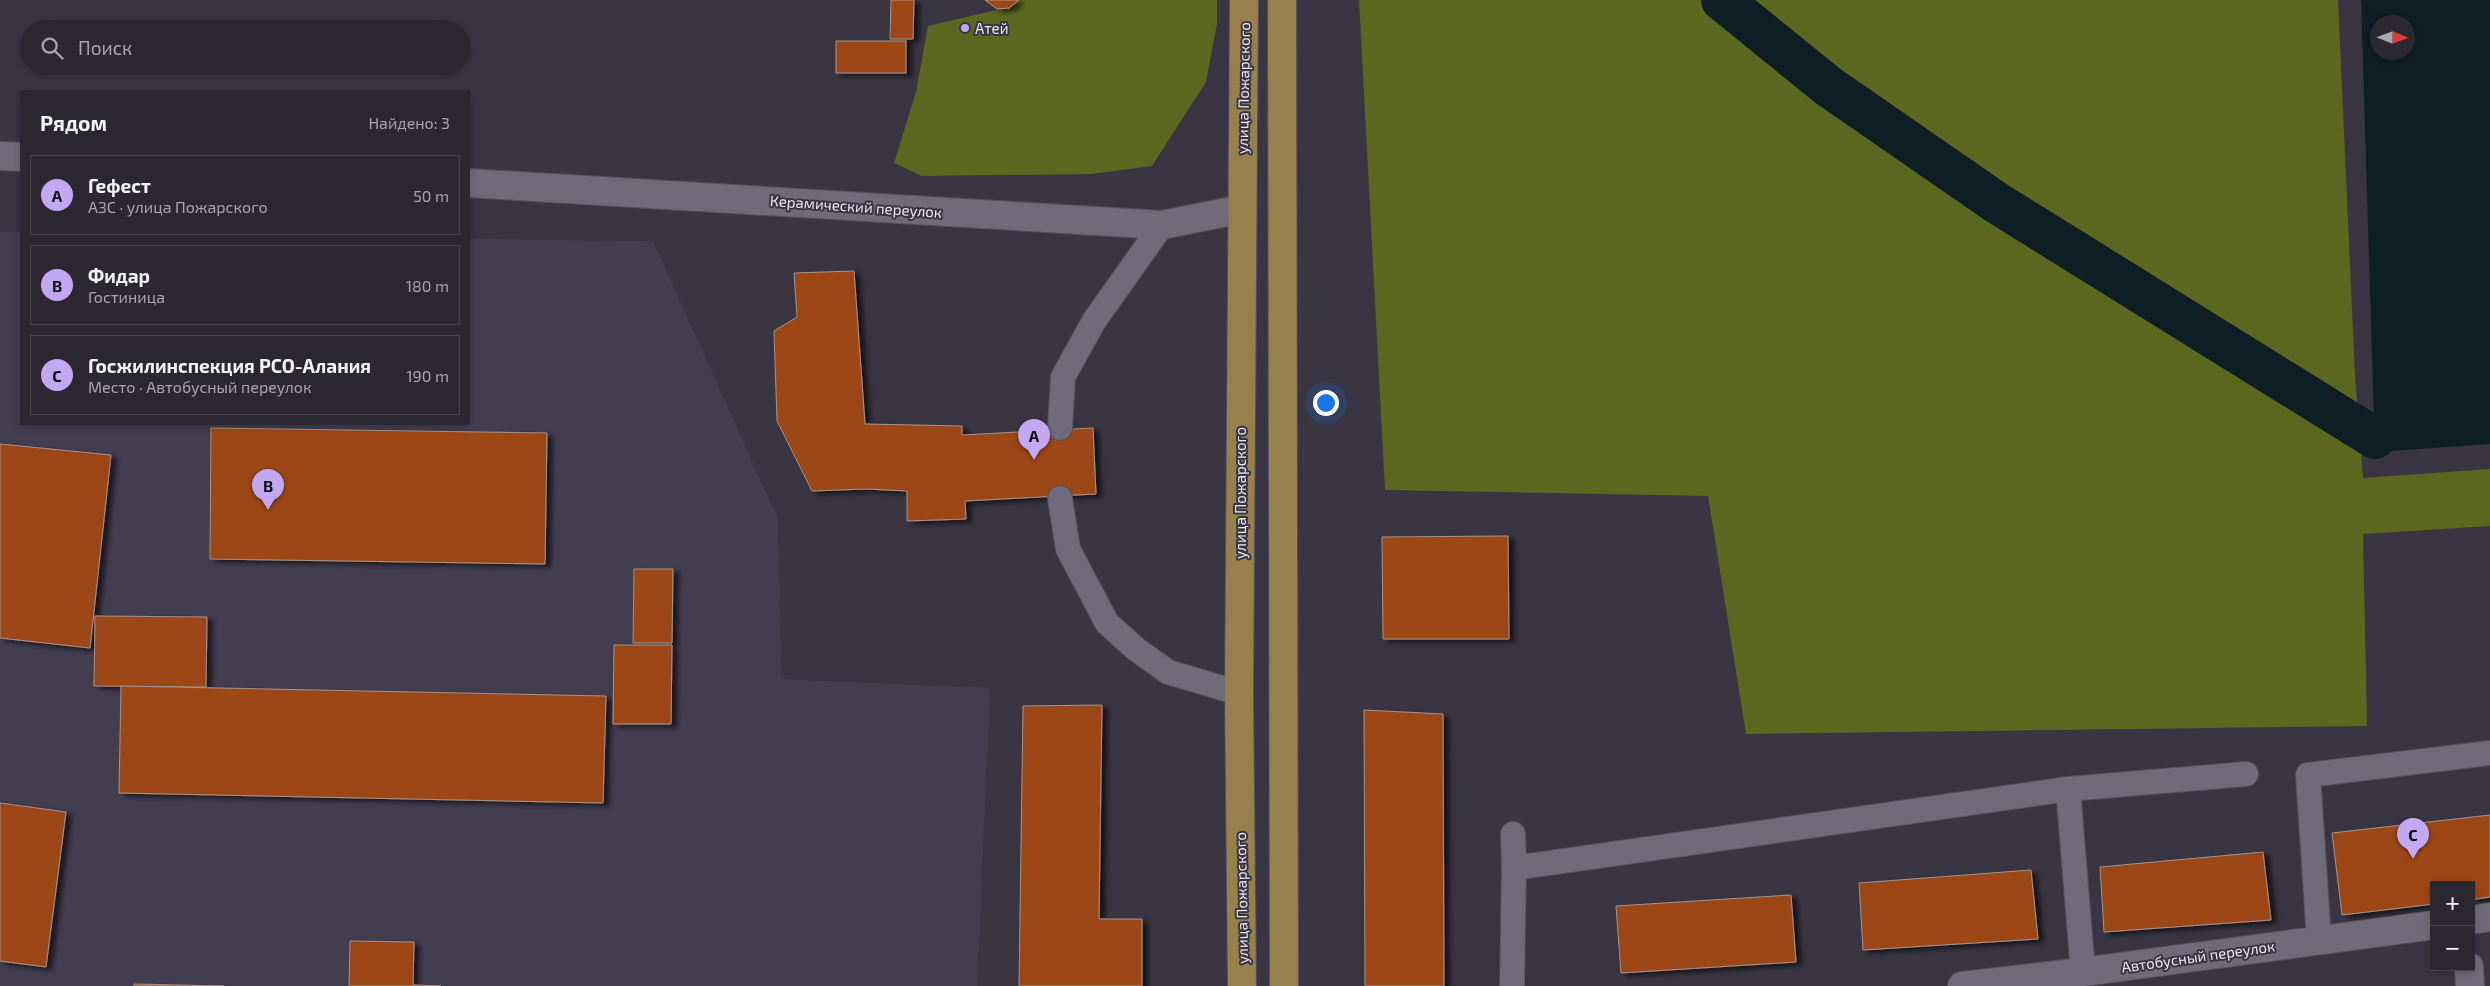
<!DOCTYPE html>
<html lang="ru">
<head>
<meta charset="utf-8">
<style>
	body { margin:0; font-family:"Exo 2",sans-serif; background:#37343e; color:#f1f3f6 }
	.controls { position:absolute; right:15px; bottom:15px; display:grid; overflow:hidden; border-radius:0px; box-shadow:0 2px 8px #0003 }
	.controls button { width:45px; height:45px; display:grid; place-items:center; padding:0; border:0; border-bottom:1px solid #47444d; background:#2b2832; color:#f1f3f6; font:25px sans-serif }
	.compass { position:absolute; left:2370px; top:15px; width:45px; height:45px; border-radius:50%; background:#2b2832; box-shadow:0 2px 8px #0003; rotate:91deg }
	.you { position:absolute; left:1325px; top:402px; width:18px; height:18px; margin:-12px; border:4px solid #fff; border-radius:50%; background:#1a73e8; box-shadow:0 0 0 8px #1a73e833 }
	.badge { display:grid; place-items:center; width:32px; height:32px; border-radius:50%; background:#c2a8f3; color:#111; font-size:16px; font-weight:700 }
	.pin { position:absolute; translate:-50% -41px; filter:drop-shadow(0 1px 2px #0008) }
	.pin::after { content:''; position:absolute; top:26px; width:18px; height:15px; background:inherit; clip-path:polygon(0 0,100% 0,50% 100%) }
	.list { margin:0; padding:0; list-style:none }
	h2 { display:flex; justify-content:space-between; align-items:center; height:65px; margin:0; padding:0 20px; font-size:21px }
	h2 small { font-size:16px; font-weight:400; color:#a6a6ac }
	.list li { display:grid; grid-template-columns:32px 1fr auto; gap:15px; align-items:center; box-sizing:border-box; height:80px; margin:0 10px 10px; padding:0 10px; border:1px solid #47444d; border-radius:0px }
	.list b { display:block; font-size:19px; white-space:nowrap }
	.list p { margin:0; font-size:16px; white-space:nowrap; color:#a6a6ac }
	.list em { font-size:16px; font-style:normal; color:#a6a6ac }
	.icon { flex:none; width:28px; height:28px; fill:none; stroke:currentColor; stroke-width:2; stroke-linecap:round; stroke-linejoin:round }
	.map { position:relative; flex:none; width:2490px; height:986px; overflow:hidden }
	.search { position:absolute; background:#2b2832; box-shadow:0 2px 8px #0003; left:20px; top:20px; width:450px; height:55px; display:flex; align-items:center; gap:12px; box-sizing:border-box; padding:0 18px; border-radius:28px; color:#a6a6ac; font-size:19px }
	.panel { position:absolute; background:#2b2832; box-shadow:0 2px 8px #0003; left:20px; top:90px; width:450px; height:335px; border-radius:0px }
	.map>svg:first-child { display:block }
	.built { fill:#433d50 }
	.green { fill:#5c6820 }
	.water { fill:#0d1e24; fill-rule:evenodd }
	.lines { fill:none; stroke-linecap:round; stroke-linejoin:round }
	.canal { stroke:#0d1e24; stroke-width:42 }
	.building { fill:#9d4717; stroke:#a5948c; filter:url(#shadow) }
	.service-casing { stroke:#55515c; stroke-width:26 }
	.minor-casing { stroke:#55515c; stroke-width:30 }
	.primary-casing { stroke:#55515c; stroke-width:30 }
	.service { stroke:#706b7a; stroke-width:24 }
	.minor { stroke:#706b7a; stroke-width:28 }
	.primary { stroke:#97804b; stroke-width:28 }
	.poi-dot { fill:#c2a8f3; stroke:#393542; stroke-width:2 }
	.labels { text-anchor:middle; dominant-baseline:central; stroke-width:4; stroke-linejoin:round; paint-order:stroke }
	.poi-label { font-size:15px; fill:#eae7f0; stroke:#393542; text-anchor:start }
	.street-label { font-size:15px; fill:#eae7f0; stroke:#393542 }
</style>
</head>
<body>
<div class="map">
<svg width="2490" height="986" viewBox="0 0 2490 986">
	<defs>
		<filter id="shadow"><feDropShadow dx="5.5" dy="3" stdDeviation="2.5" flood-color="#0009"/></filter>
	</defs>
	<rect width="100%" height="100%" fill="#393542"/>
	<path class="built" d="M0 232H21V424H469V239L653 241 778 519 781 679 990 688 977 986H0Z"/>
	<g class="green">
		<path d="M1014 0H1217V24L1206 82 1152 166 1091 174 922 176 894 163 916 92 928 26 1005 8Z"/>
		<path d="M1359 0H2338L2355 376 2363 478 2490 469V526L2363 534 2367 726 1746 734 1708 496 1385 490Z"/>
	</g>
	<path class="water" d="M2361 0H2490V444L2375 452ZM2378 22H2408V52H2378Z"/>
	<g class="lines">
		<path class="canal" d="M1722 0 1828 86 1997 203 2375 438"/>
	</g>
	<g class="building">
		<path d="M891 0H914L913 39H890Z"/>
		<path d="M985 0H1019L1009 8 997 9Z"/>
		<rect x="836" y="41" width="70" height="32"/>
		<path d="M854 271 865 424 962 426V435L1093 428 1096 494 965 501 966 519 907 521V491L866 489 812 491 777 421 774 331 797 317 794 273Z"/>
		<path d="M211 428 547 433 545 564 210 559Z"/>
		<path d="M0 444 111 455 90 648 0 638Z"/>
		<path d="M1508 536 1509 639H1383L1382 537Z"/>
		<path d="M634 569H673L672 643H633Z"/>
		<path d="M95 616 207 617 206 687 94 686Z"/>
		<path d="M614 645H672L671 724H613Z"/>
		<path d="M121 686 606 696 603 803 119 793Z"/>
		<path d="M1102 705 1099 919H1142V986H1019L1023 706Z"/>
		<path d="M1364 710 1443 714 1444 986H1365Z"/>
		<path d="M0 803 66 812 46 967 0 961Z"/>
		<path d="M2490 815V897L2471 900V885H2434V904L2342 915 2332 833Z"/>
		<path d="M2263 852 2271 920 2104 932 2100 867Z"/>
		<path d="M2031 870 2038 939 1863 950 1859 883Z"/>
		<path d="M1791 895 1796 962 1621 973 1616 906Z"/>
		<path d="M350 941 414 942 413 985 441 986H349Z"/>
		<path d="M134 984 224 986H134Z"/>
	</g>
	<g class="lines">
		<defs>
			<g id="service">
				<path d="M1060 428 1063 377 1094 321 1162 225"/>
				<path d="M1060 498 1068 549 1107 623 1136 649 1168 672 1239 693"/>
				<path d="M2068 789 2083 972"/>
				<path d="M1513 834 1514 868"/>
				<path d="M2319 939 2308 775 2490 753"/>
				<path d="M1512 986 1514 868 2068 789 2246 774"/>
			</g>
			<g id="minor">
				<path d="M0 156 21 157"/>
				<path d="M469 183 1162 225 1242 209"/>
				<path d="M2471 920 2490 917"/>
				<path d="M2469 967 2470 986"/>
				<path d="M1962 986 2083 972 2434 925"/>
			</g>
			<g id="primary">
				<path d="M1282 0 1284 986"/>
				<path d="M1242 986 1239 693 1244 0"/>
			</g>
		</defs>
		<use href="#service" class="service-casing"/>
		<use href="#minor" class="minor-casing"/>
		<use href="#primary" class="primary-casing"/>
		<use href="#service" class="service"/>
		<use href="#minor" class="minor"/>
		<use href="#primary" class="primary"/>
	</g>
	<circle class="poi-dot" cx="965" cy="28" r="5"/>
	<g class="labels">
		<g class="poi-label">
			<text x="975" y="28">Атей</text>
		</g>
		<g class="street-label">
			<text transform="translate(1243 88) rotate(-89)">улица Пожарского</text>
			<text transform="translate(856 206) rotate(4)">Керамический переулок</text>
			<text transform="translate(1240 493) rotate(-90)">улица Пожарского</text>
			<text transform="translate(1241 898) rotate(-91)">улица Пожарского</text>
			<text transform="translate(2198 956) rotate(-8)">Автобусный переулок</text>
		</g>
	</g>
</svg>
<div class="controls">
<button>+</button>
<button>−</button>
</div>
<svg class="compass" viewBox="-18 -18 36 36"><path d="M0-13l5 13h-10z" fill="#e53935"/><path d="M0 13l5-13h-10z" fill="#a6a6ac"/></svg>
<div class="you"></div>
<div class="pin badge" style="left:1034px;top:460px">A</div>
<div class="pin badge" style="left:268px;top:510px">B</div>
<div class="pin badge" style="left:2413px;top:859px">C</div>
<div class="search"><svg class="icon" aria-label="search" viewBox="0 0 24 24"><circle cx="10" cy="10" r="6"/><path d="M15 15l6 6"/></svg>Поиск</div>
<section class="panel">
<h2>Рядом<small>Найдено: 3</small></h2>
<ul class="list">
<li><span class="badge">A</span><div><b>Гефест</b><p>АЗС · улица Пожарского</p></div><em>50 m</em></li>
<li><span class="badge">B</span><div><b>Фидар</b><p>Гостиница</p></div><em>180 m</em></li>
<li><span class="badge">C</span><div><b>Госжилинспекция РСО-Алания</b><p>Место · Автобусный переулок</p></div><em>190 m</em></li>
</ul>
</section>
</div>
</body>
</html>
